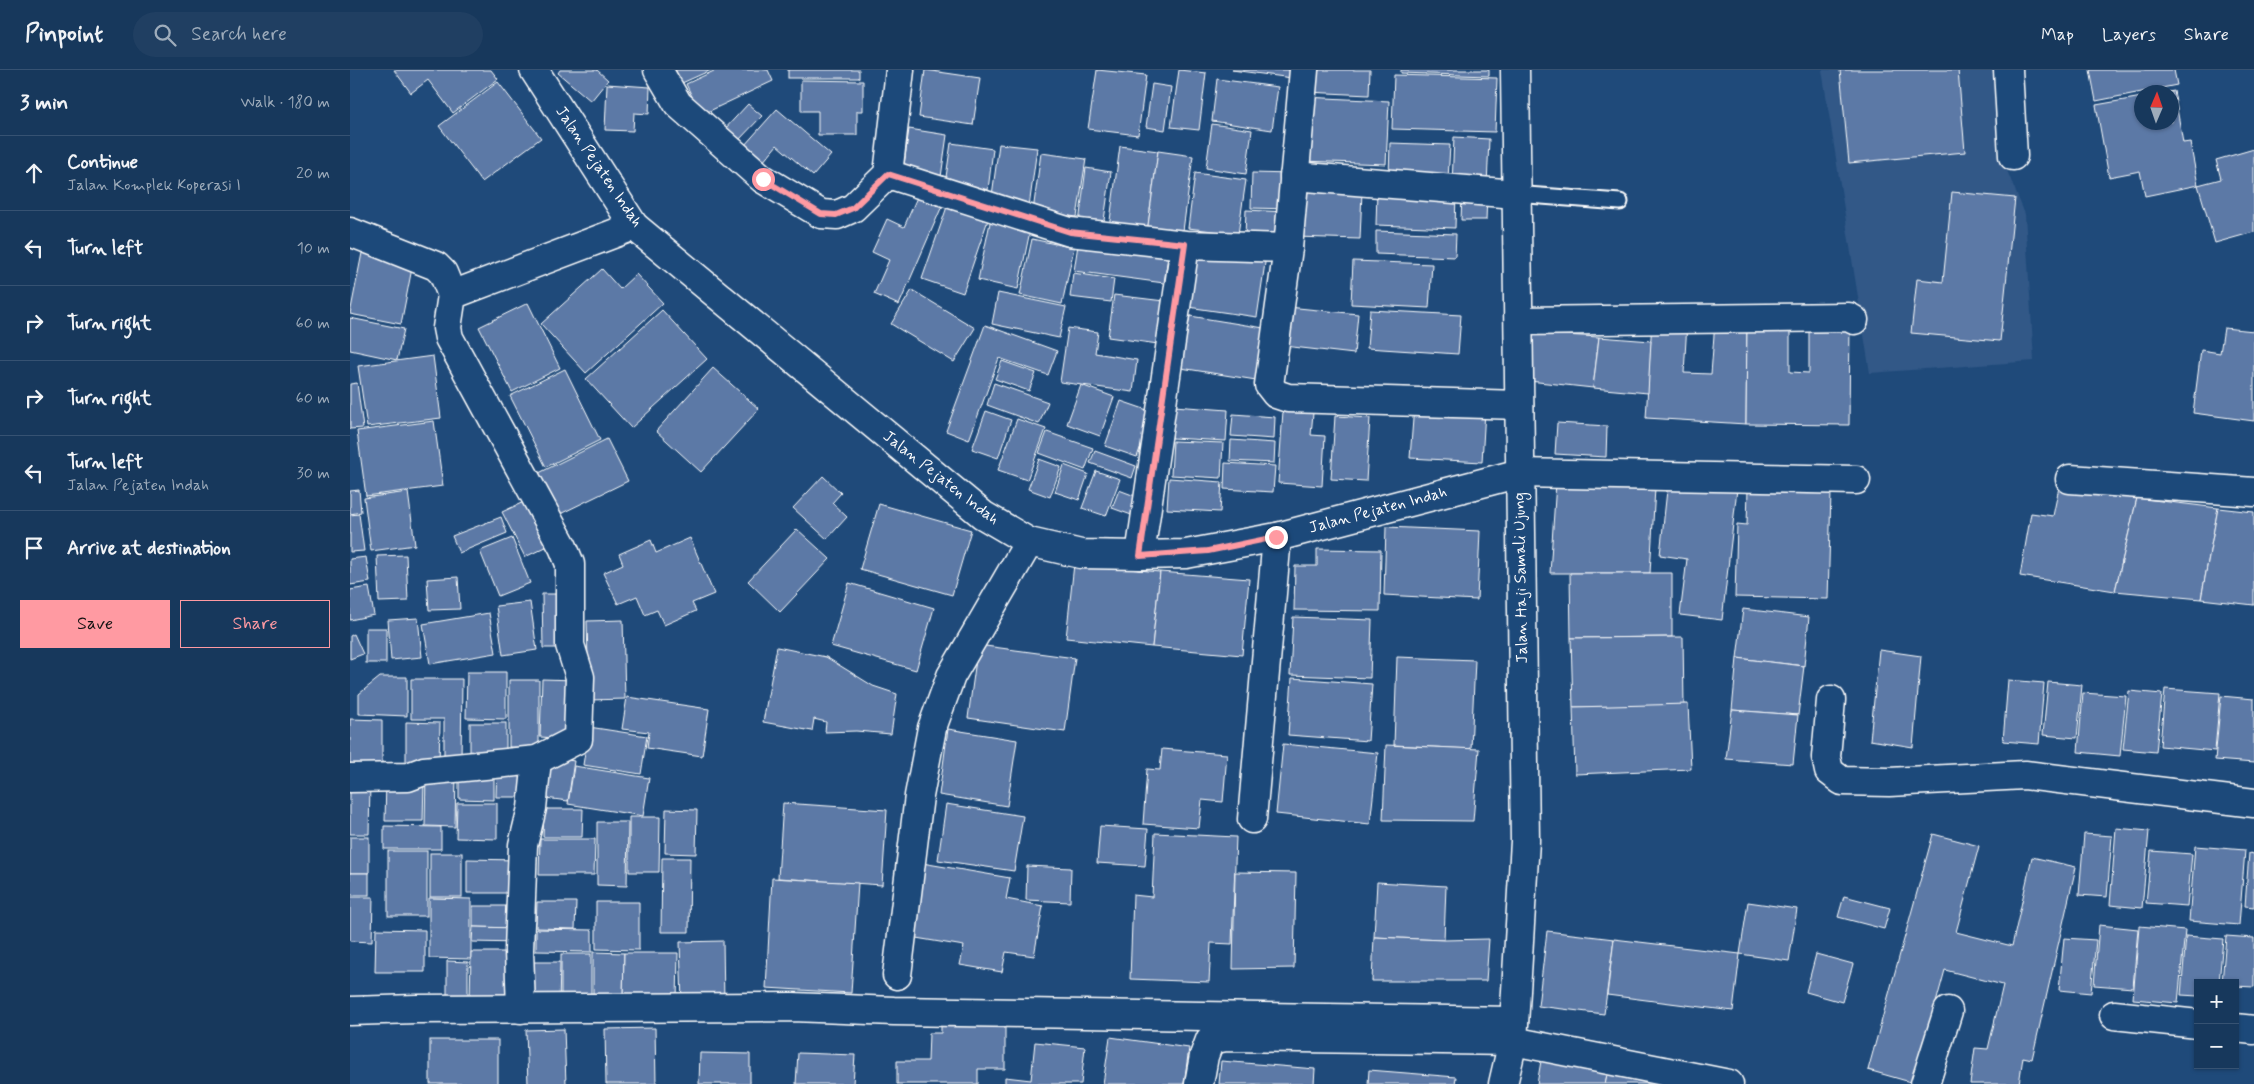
<!DOCTYPE html>
<html lang="en">
<head>
<meta charset="utf-8">
<style>
	body { margin:0; font-family:Mynerve,sans-serif; background:#203f62; color:#f1f3f6 }
	.controls { position:absolute; right:15px; bottom:15px; display:grid; overflow:hidden; border-radius:0px; box-shadow:0 1px 4px #0004 }
	.controls button { width:45px; height:45px; display:grid; place-items:center; padding:0; border:0; border-bottom:1px solid #365272; background:#17385c; color:#f1f3f6; font:25px sans-serif }
	.compass { position:absolute; left:1784px; top:15px; width:45px; height:45px; border-radius:50%; background:#17385c; box-shadow:0 1px 4px #0004; rotate:2deg }
	.stop { position:absolute; width:15px; height:15px; margin:-11px; border:4px solid #ff9aa2; border-radius:50%; background:#fff }
	.stop.end { background:#ff9aa2; border-color:#fff; box-shadow:0 1px 5px #0008 }
	.list { margin:0; padding:0; list-style:none }
	h2 { display:flex; justify-content:space-between; align-items:center; height:65px; margin:0; padding:0 20px; font-size:21px }
	h2 small { font-size:16px; font-weight:400; color:#9eacbb }
	.list li { display:grid; grid-template-columns:32px 1fr auto; gap:15px; align-items:center; box-sizing:border-box; height:75px; padding:0 20px; border-top:1px solid #365272 }
	.list b { display:block; font-size:19px; white-space:nowrap }
	.list p { margin:0; font-size:16px; white-space:nowrap; color:#9eacbb }
	.list em { font-size:16px; font-style:normal; color:#9eacbb }
	.actions { display:flex; gap:10px; padding:15px 20px }
	.actions a { flex:1; padding:11px 0; border:1px solid #ff9aa2; border-radius:0px; text-align:center; font-size:18px; color:#ff9aa2 }
	.actions .main { background:#ff9aa2; color:#111 }
	.icon { flex:none; width:28px; height:28px; fill:none; stroke:currentColor; stroke-width:2; stroke-linecap:round; stroke-linejoin:round }
	.map { position:relative; flex:none; width:1904px; height:1014px; overflow:hidden }
	header { display:flex; align-items:center; gap:30px; box-sizing:border-box; height:70px; padding:0 25px; background:#17385c; border-bottom:1px solid #365272 }
	header strong { font-size:24px }
	nav { display:flex; gap:28px; margin-inline-start:auto; font-size:18px }
	.search { width:350px; height:45px; background:#203f62; display:flex; align-items:center; gap:12px; box-sizing:border-box; padding:0 18px; border-radius:28px; color:#9eacbb; font-size:19px }
	main { display:flex }
	aside { flex:1; background:#17385c }
	.map>svg:first-child { display:block }
	.built { fill:#315887 }
	.building { fill:#5b79a6; stroke:#fff }
	.lines { fill:none; stroke-linecap:round; stroke-linejoin:round }
	.service-casing { stroke:#fff; stroke-width:19 }
	.minor-casing { stroke:#fff; stroke-width:31 }
	.service { stroke:#1f4a7a; stroke-width:15 }
	.minor { stroke:#1f4a7a; stroke-width:28 }
	.route { stroke:#ff9aa2; stroke-width:6 }
	.labels { text-anchor:middle; dominant-baseline:central; stroke-width:4.5; stroke-linejoin:round; paint-order:stroke }
	.street-label { font-size:16px; fill:#fff; stroke:#1f4a7a }
</style>
</head>
<body>
<header>
<strong>Pinpoint</strong>
<div class="search"><svg class="icon" aria-label="search" viewBox="0 0 24 24"><circle cx="10" cy="10" r="6"/><path d="M15 15l6 6"/></svg>Search here</div>
<nav><a>Map</a><a>Layers</a><a>Share</a></nav>
</header>
<main>
<aside>
<h2>3 min<small>Walk · 180 m</small></h2>
<ul class="list">
<li><svg class="icon" aria-label="ahead" viewBox="0 0 24 24"><path d="M12 20V5M6 11l6-6 6 6"/></svg><div><b>Continue</b><p>Jalan Komplek Koperasi I</p></div><em>20 m</em></li>
<li><svg class="icon" aria-label="left" viewBox="0 0 24 24"><path d="M17 20v-9H6M10 6l-5 5 5 5"/></svg><div><b>Turn left</b></div><em>10 m</em></li>
<li><svg class="icon" aria-label="right" viewBox="0 0 24 24"><path d="M7 20v-9h11M14 6l5 5-5 5"/></svg><div><b>Turn right</b></div><em>60 m</em></li>
<li><svg class="icon" aria-label="right" viewBox="0 0 24 24"><path d="M7 20v-9h11M14 6l5 5-5 5"/></svg><div><b>Turn right</b></div><em>60 m</em></li>
<li><svg class="icon" aria-label="left" viewBox="0 0 24 24"><path d="M17 20v-9H6M10 6l-5 5 5 5"/></svg><div><b>Turn left</b><p>Jalan Pejaten Indah</p></div><em>30 m</em></li>
<li><svg class="icon" aria-label="arrive" viewBox="0 0 24 24"><path d="M6 21V4h12l-3 4 3 4H6"/></svg><div><b>Arrive at destination</b></div></li>
</ul>
<div class="actions"><a class="main">Save</a><a>Share</a></div>
</aside>
<div class="map">
<svg width="1904" height="1014" viewBox="0 0 1904 1014">
	<rect width="100%" height="100%" fill="#1f4a7a"/>
	<filter id="ink" filterUnits="userSpaceOnUse"><feTurbulence type="fractalNoise" baseFrequency=".02" numOctaves="2"/><feDisplacementMap in="SourceGraphic" scale="10" xChannelSelector="R" yChannelSelector="G"/><feConvolveMatrix kernelMatrix="1 2 1 2 8 2 1 2 1" color-interpolation-filters="sRGB"/></filter>
	<g filter="url(#ink)">
		<path class="built" d="M1472 0H1645L1651 86 1675 144 1684 291 1520 303Z"/>
		<g class="building">
			<path d="M44 0H141L148 9 103 43 78 10 61 23Z"/>
			<path d="M210 0H247L258 10 241 31 208 3Z"/>
			<path d="M325 0H361L332 13Z"/>
			<path d="M366 0H418L423 11 351 45 336 14Z"/>
			<rect x="438" y="0" width="71" height="8"/>
			<path d="M575 0 630 8 623 55 569 47Z"/>
			<path d="M747 0 796 5 788 65 738 59Z"/>
			<path d="M829 0 856 3 849 60 821 57Z"/>
			<path d="M882 0H943L942 8Z"/>
			<path d="M958 0H1020L1019 25 957 22Z"/>
			<path d="M1051 0H1139V6L1051 3Z"/>
			<path d="M1490 0H1608L1615 82 1499 93Z"/>
			<path d="M1740 0H1824L1827 15 1746 31Z"/>
			<path d="M1044 5 1147 8 1145 62 1042 59Z"/>
			<path d="M867 9 928 17 922 60 862 51Z"/>
			<path d="M451 10 513 11V41H507V65H468V41H451Z"/>
			<path d="M148 12 191 68 132 112 89 56Z"/>
			<path d="M257 14 300 17 299 44 284 43 283 61 255 60Z"/>
			<path d="M802 14 821 17 815 60 796 57Z"/>
			<path d="M1824 21 1833 73 1840 72 1848 115 1795 126 1790 101 1759 107 1746 35 1792 27V52H1822V22H1818Z"/>
			<path d="M954 27 1039 31 1036 94 952 91Z"/>
			<path d="M398 34 412 46 386 73 373 61Z"/>
			<path d="M427 39 481 85 463 106 427 75 413 92 394 76Z"/>
			<path d="M862 54 902 60 896 104 856 98Z"/>
			<path d="M559 59 597 65 591 107 553 102Z"/>
			<path d="M1104 67 1139 69 1137 116 1102 115Z"/>
			<path d="M601 73 643 79 638 120 595 114Z"/>
			<path d="M1040 73 1100 75 1098 109 1039 107Z"/>
			<path d="M649 74 687 78 679 137 641 133Z"/>
			<path d="M770 76 808 81 797 163 759 158Z"/>
			<path d="M1904 79V162L1865 173 1848 115 1871 109 1866 90Z"/>
			<path d="M808 81 843 86 832 168 797 163Z"/>
			<path d="M691 83 736 89 727 147 683 141Z"/>
			<path d="M736 98 761 102 752 164 728 161Z"/>
			<path d="M845 103 896 110 888 164 838 158Z"/>
			<path d="M902 103 942 104 940 139 901 138Z"/>
			<path d="M947 119 1012 121 1010 169 945 167Z"/>
			<path d="M1027 121 1106 124 1105 158 1026 155Z"/>
			<path d="M1602 122 1665 128 1650 271 1561 263 1567 209 1593 212Z"/>
			<path d="M568 125 592 136 549 235 524 224 539 190 522 182 537 149 554 157Z"/>
			<path d="M1112 126H1137L1136 150H1111Z"/>
			<path d="M599 131 640 144 613 223 572 209Z"/>
			<path d="M896 140 936 142 935 169 895 167Z"/>
			<path d="M641 148 681 156 668 219 628 210Z"/>
			<path d="M1026 161 1106 164 1105 187 1026 184Z"/>
			<path d="M729 168 819 180 814 213 724 201Z"/>
			<path d="M682 169 724 178 712 234 670 225Z"/>
			<path d="M847 176 916 186 907 247 838 237Z"/>
			<path d="M12 183 63 193 51 254 0 244Z"/>
			<path d="M1003 191 1082 194 1079 238 1001 234Z"/>
			<path d="M252 199 270 219 286 204 313 233 236 303 191 254Z"/>
			<path d="M723 203 764 209 761 232 720 227Z"/>
			<path d="M562 220 625 258 604 292 541 254Z"/>
			<path d="M648 223 716 237 709 268 642 254Z"/>
			<path d="M764 225 814 231 808 274 758 267Z"/>
			<path d="M178 233 210 298 162 322 129 257Z"/>
			<path d="M938 237 1008 244 1004 284 934 276Z"/>
			<path d="M312 240 357 289 281 358 236 309Z"/>
			<path d="M1020 240 1111 245 1108 284 1017 278Z"/>
			<path d="M840 246 914 258 906 310 831 298Z"/>
			<path d="M0 248 54 259 47 290 0 280Z"/>
			<path d="M1302 251 1337 253 1334 303 1361 304 1365 252 1397 254 1396 354 1296 348Z"/>
			<path d="M1459 251 1500 252 1499 355 1396 354 1397 254H1440V302L1459 303Z"/>
			<path d="M635 255 707 281 698 305 649 288 619 370 596 361Z"/>
			<path d="M718 258 748 262 745 283 787 290 783 322 710 312Z"/>
			<path d="M1874 258 1904 261V351L1843 343 1851 280 1870 283Z"/>
			<path d="M1180 263 1249 267 1243 318 1179 311Z"/>
			<path d="M1249 267 1301 271 1298 323 1243 318Z"/>
			<path d="M83 286 91 348 17 357 8 296Z"/>
			<path d="M652 291 686 303 679 321 645 309Z"/>
			<path d="M363 298 409 339 351 402 306 361Z"/>
			<path d="M215 299 250 370 196 397 160 326Z"/>
			<path d="M7 313 13 358 0 359V314Z"/>
			<path d="M644 313 698 332 689 354 637 335Z"/>
			<path d="M731 315 764 327 750 366 717 354Z"/>
			<path d="M771 331 803 342 787 387 755 376Z"/>
			<path d="M824 336 878 340 876 371 822 368Z"/>
			<path d="M1064 336 1135 340 1132 392 1060 388Z"/>
			<path d="M636 341 661 350 648 388 622 379Z"/>
			<path d="M933 341 963 343 961 365 975 366 972 416 928 413Z"/>
			<path d="M883 344 925 347 924 369 881 366Z"/>
			<path d="M985 346 1020 348 1016 411 981 409Z"/>
			<path d="M667 349 696 359 677 410 648 400Z"/>
			<path d="M84 351 93 416 16 426 7 361Z"/>
			<path d="M1207 353 1257 356 1256 387 1205 384Z"/>
			<path d="M697 362 743 378 735 400 689 383Z"/>
			<path d="M257 369 278 411 206 446 185 405Z"/>
			<path d="M881 370 925 373 924 393 880 391Z"/>
			<path d="M823 371 873 373 871 408 821 405Z"/>
			<path d="M745 381 786 396 782 408 740 393Z"/>
			<path d="M689 389 711 397 700 427 678 419Z"/>
			<path d="M875 393 925 396 923 422 874 419Z"/>
			<path d="M714 395 738 404 729 430 705 422Z"/>
			<path d="M746 401 770 409 756 446 732 438Z"/>
			<path d="M473 406 491 423 482 433 497 447 477 469 443 438Z"/>
			<path d="M819 408 872 412 870 442 817 439Z"/>
			<path d="M1318 411 1387 419 1372 550 1330 545 1337 489 1310 485Z"/>
			<path d="M1206 412 1305 418 1300 503H1200Z"/>
			<path d="M1709 417 1787 428 1765 521 1670 506 1681 443 1703 446Z"/>
			<path d="M1398 419 1481 422 1478 529 1385 527 1387 454 1397 455Z"/>
			<path d="M9 420 11 442 0 444V421Z"/>
			<path d="M769 420 793 429 787 447 762 438Z"/>
			<path d="M58 422 65 475 21 481 14 428Z"/>
			<path d="M1787 428 1868 438 1851 529 1765 521Z"/>
			<path d="M178 430 200 475 175 487 152 442Z"/>
			<path d="M529 434 621 460 602 525 510 499Z"/>
			<path d="M1868 438 1904 442V535L1851 529Z"/>
			<path d="M9 444 14 481 0 482V445Z"/>
			<path d="M151 447 157 463 109 483 102 466Z"/>
			<path d="M1036 457 1130 461 1127 530 1034 525Z"/>
			<path d="M447 459 480 489 430 542 398 511Z"/>
			<path d="M162 468 180 513 148 526 130 481Z"/>
			<path d="M340 468 364 524 342 533 346 541 314 555 307 540 295 545 287 526 268 534 253 503 273 494 269 484 301 470 306 483Z"/>
			<path d="M967 479 1031 480 1030 541 944 540 945 496H967Z"/>
			<path d="M56 485 58 531 29 532 27 486Z"/>
			<path d="M16 487 20 512 0 515V489Z"/>
			<path d="M724 494 810 502 802 577 716 568Z"/>
			<path d="M810 502 899 509 892 585 802 577Z"/>
			<path d="M1220 503H1322V567L1221 568Z"/>
			<path d="M108 507 110 539 79 540 77 509Z"/>
			<path d="M499 513 584 538 566 600 481 576Z"/>
			<path d="M19 517 24 545 0 550V520Z"/>
			<path d="M192 524H215L216 578H193Z"/>
			<path d="M180 532 187 580 153 585 146 536Z"/>
			<path d="M1393 539 1459 547 1454 596 1387 588Z"/>
			<path d="M139 543 146 583 80 594 73 554Z"/>
			<path d="M943 547 1022 550 1020 608 940 605Z"/>
			<path d="M68 548 72 587 41 590 38 550Z"/>
			<path d="M273 550 275 629 239 630 237 551Z"/>
			<rect x="16" y="558" width="20" height="35"/>
			<path d="M4 564 13 584 0 589V566Z"/>
			<path d="M1333 567 1334 636 1223 637 1221 568Z"/>
			<path d="M628 575 725 588 715 662 618 648Z"/>
			<path d="M427 577 476 587 523 616 547 624 541 664 506 661 475 662 476 652 464 649 462 661 413 652Z"/>
			<path d="M1529 580 1571 586 1563 677 1520 670Z"/>
			<path d="M1047 587 1125 590 1121 679 1044 675Z"/>
			<path d="M1387 588 1454 596 1448 645 1382 640Z"/>
			<path d="M117 602H156V649L116 648Z"/>
			<path d="M30 607H57V646L9 644V624Z"/>
			<path d="M942 608 1022 614 1018 671 938 665Z"/>
			<path d="M61 609H112L111 690H94V649H61Z"/>
			<path d="M192 609 226 610 225 669 190 667Z"/>
			<path d="M159 610H189V678L159 677Z"/>
			<path d="M1658 610 1694 613 1689 674 1653 671Z"/>
			<path d="M1698 612 1732 615 1727 668 1693 665Z"/>
			<path d="M1815 619 1870 623 1865 681 1810 676Z"/>
			<path d="M1779 621 1812 624 1806 682 1773 679Z"/>
			<path d="M1733 623 1776 626 1770 686 1728 682Z"/>
			<path d="M1871 626 1904 629V693L1865 690Z"/>
			<path d="M277 627 359 639 352 686 297 678 299 662 272 659Z"/>
			<path d="M1338 634 1341 699 1225 704 1223 637Z"/>
			<path d="M1382 640 1448 645 1443 694 1376 689Z"/>
			<path d="M0 649 32 650V702H0Z"/>
			<path d="M56 652 90 653 89 694H56Z"/>
			<rect x="120" y="653" width="36" height="39"/>
			<path d="M239 657 297 666 291 704 233 695Z"/>
			<path d="M598 659 667 670 657 736 589 725Z"/>
			<path d="M933 674 1028 683 1020 754 926 744Z"/>
			<path d="M1036 675 1129 679 1123 751 1033 750Z"/>
			<path d="M812 679 877 684 873 732 852 730 849 758 793 754 797 699 810 700Z"/>
			<path d="M194 686 224 691 218 731 188 727Z"/>
			<path d="M147 694H179V727H146Z"/>
			<path d="M224 696 299 708 293 746 218 734Z"/>
			<path d="M109 698H144V730L109 729Z"/>
			<path d="M76 704H106L105 757 75 756Z"/>
			<path d="M36 710H74L73 751H35Z"/>
			<path d="M0 712 20 713 19 764H0Z"/>
			<path d="M107 733H147V769L106 768Z"/>
			<path d="M433 733 537 740 532 815 428 808Z"/>
			<path d="M596 734 673 746 664 801 588 790Z"/>
			<path d="M194 739H233L232 767H193Z"/>
			<path d="M316 739 347 740 346 784 315 783Z"/>
			<path d="M279 747H310L309 802H279Z"/>
			<path d="M247 752H278L277 816 247 815Z"/>
			<path d="M34 756 91 757V779H34Z"/>
			<path d="M750 756 798 759 795 796 747 793Z"/>
			<path d="M1766 758 1799 761 1792 838 1760 835Z"/>
			<path d="M805 763 886 767 882 874 861 873 859 912 780 909 783 825 802 827Z"/>
			<path d="M1583 764 1629 776 1606 862 1662 876 1682 787 1726 797 1682 989 1673 987 1669 1014H1620L1625 978 1638 979 1653 915 1595 900 1564 1013 1518 1000Z"/>
			<path d="M1734 764 1762 766 1757 827 1729 825Z"/>
			<rect x="0" y="767" width="19" height="36"/>
			<path d="M190 769H245L244 805H189Z"/>
			<path d="M1845 776 1895 780 1889 855 1839 851Z"/>
			<rect x="38" y="781" width="39" height="65"/>
			<path d="M1801 781 1842 784 1837 836 1796 833Z"/>
			<rect x="80" y="783" width="32" height="44"/>
			<path d="M1899 783 1904 784V837L1895 836Z"/>
			<path d="M312 788H340L339 862H311Z"/>
			<path d="M117 789 167 790V823H117Z"/>
			<path d="M572 793 660 808 656 829 693 836 684 886 656 882 652 902 610 895 614 876 560 867Z"/>
			<path d="M677 796 721 798 720 832 676 830Z"/>
			<path d="M885 802 946 803 944 898 883 899Z"/>
			<rect x="0" y="803" width="19" height="22"/>
			<path d="M422 808 508 813 501 923 416 918Z"/>
			<path d="M1027 812 1096 816 1094 870 1024 867Z"/>
			<path d="M1494 826 1540 838 1534 859 1488 847Z"/>
			<path d="M0 827H23L22 872 0 871Z"/>
			<path d="M79 828 121 829V889L79 888Z"/>
			<path d="M187 832H226L225 859 186 858Z"/>
			<path d="M246 832H289V880L246 879Z"/>
			<path d="M1398 832 1447 839 1439 891 1390 884Z"/>
			<path d="M123 836H169V858L123 857Z"/>
			<path d="M1749 855 1788 859 1783 918 1744 915Z"/>
			<path d="M1789 856 1835 860 1828 933 1783 929Z"/>
			<path d="M123 857 169 858V873L122 872Z"/>
			<path d="M26 859 75 860V902H25Z"/>
			<path d="M186 859 242 860V882L186 881Z"/>
			<path d="M1197 861 1264 869 1254 944 1188 936Z"/>
			<path d="M1836 866 1873 869 1869 913H1848V926L1831 925Z"/>
			<path d="M1876 866 1904 868V917L1885 916V913H1872Z"/>
			<path d="M1024 867 1094 870 1139 869 1136 911H1022Z"/>
			<path d="M1714 868 1746 870 1741 923 1709 920Z"/>
			<path d="M1264 869 1390 884 1383 941 1257 925Z"/>
			<path d="M373 871 374 933 332 934 330 872Z"/>
			<path d="M121 882H164V933L120 932Z"/>
			<path d="M243 882 274 883 273 930 243 929Z"/>
			<path d="M274 883H328L327 930H273Z"/>
			<rect x="211" y="884" width="30" height="51"/>
			<path d="M1466 884 1503 894 1492 932 1456 922Z"/>
			<path d="M97 891 118 892V935H97Z"/>
			<path d="M179 892H210L209 937H178Z"/>
			<path d="M591 955H655V999H628V1014H547V991H578L579 963H591Z"/>
			<path d="M305 958 306 1014H256L255 959Z"/>
			<path d="M214 959 216 1014H178L176 960Z"/>
			<path d="M760 967 839 978 834 1014H753Z"/>
			<rect x="80" y="970" width="68" height="44"/>
			<path d="M685 972 735 977 731 1014H655V1007L681 1010Z"/>
			<path d="M350 983 400 984V1014H349Z"/>
			<path d="M448 983 505 985 503 1014H446Z"/>
			<path d="M871 991 965 999 964 1014H869Z"/>
			<path d="M1191 991 1258 1000 1255 1014H1187Z"/>
			<path d="M1019 1000 1106 1007 1105 1014H1018Z"/>
			<path d="M1258 1000 1310 1014H1255Z"/>
		</g>
		<g class="lines">
			<defs>
				<path id="service" d="M1166 124 1270 132"/>
				<g id="minor">
					<path d="M184 0 284 156 633 445 679 472 731 484 790 485 836 484 927 467 1170 403 1506 410"/>
					<path d="M308 0 328 34 413 109 471 144 487 145 503 138 538 104 550 0"/>
					<path d="M954 0 938 178 919 315 926 324 938 328 1169 335"/>
					<path d="M1658 0 1663 86"/>
					<path d="M538 104 720 162 835 175 938 178"/>
					<path d="M944 106 1166 124"/>
					<path d="M0 162 86 196 93 203 102 225"/>
					<path d="M1169 251 1499 247 1504 250"/>
					<path d="M1720 409 1904 422"/>
					<path d="M790 485 835 175"/>
					<path d="M1481 630 1476 687 1479 701 1492 711 1539 712 1675 705 1904 733"/>
					<path d="M0 708 58 707 74 701 187 690 228 669 230 607 220 575V494L213 477 99 268 97 258 102 225 284 156"/>
					<path d="M902 749 927 467"/>
					<path d="M547 905 569 726 582 658 601 606 679 472"/>
					<path d="M171 939 169 880 173 775 182 738 187 690"/>
					<path d="M0 941 66 939 443 937 544 941 1164 951"/>
					<path d="M1764 945 1848 954"/>
					<path d="M1885 958 1904 960"/>
					<path d="M849 1014 854 986 860 970 876 967 1163 971 1379 1014"/>
					<path d="M1153 1014 1163 971 1175 771 1165 0"/>
					<path d="M1575 1014 1598 941"/>
				</g>
			</defs>
			<use href="#service" class="service-casing"/>
			<use href="#minor" class="minor-casing"/>
			<use href="#service" class="service"/>
			<use href="#minor" class="minor"/>
		</g>
	</g>
	<g class="lines" filter="url(#ink)">
		<path class="route" d="M413 109 471 144 486 145 503 138 538 104 720 162 835 174 790 486 858 481 926 467"/>
	</g>
	<g class="labels">
		<g class="street-label">
			<text transform="translate(249 97) rotate(56)">Jalan Pejaten Indah</text>
			<text transform="translate(591 408) rotate(38)">Jalan Pejaten Indah</text>
			<text transform="translate(1028 440) rotate(-15)">Jalan Pejaten Indah</text>
			<text transform="translate(1171 508) rotate(-91)">Jalan Haji Samali Ujung</text>
		</g>
	</g>
</svg>
<div class="controls">
<button>+</button>
<button>−</button>
</div>
<svg class="compass" viewBox="-18 -18 36 36"><path d="M0-13l5 13h-10z" fill="#e53935"/><path d="M0 13l5-13h-10z" fill="#9eacbb"/></svg>
<div class="stop" style="left:413px;top:109px"></div>
<div class="stop end" style="left:926px;top:467px"></div>
</div>
</main>
</body>
</html>
